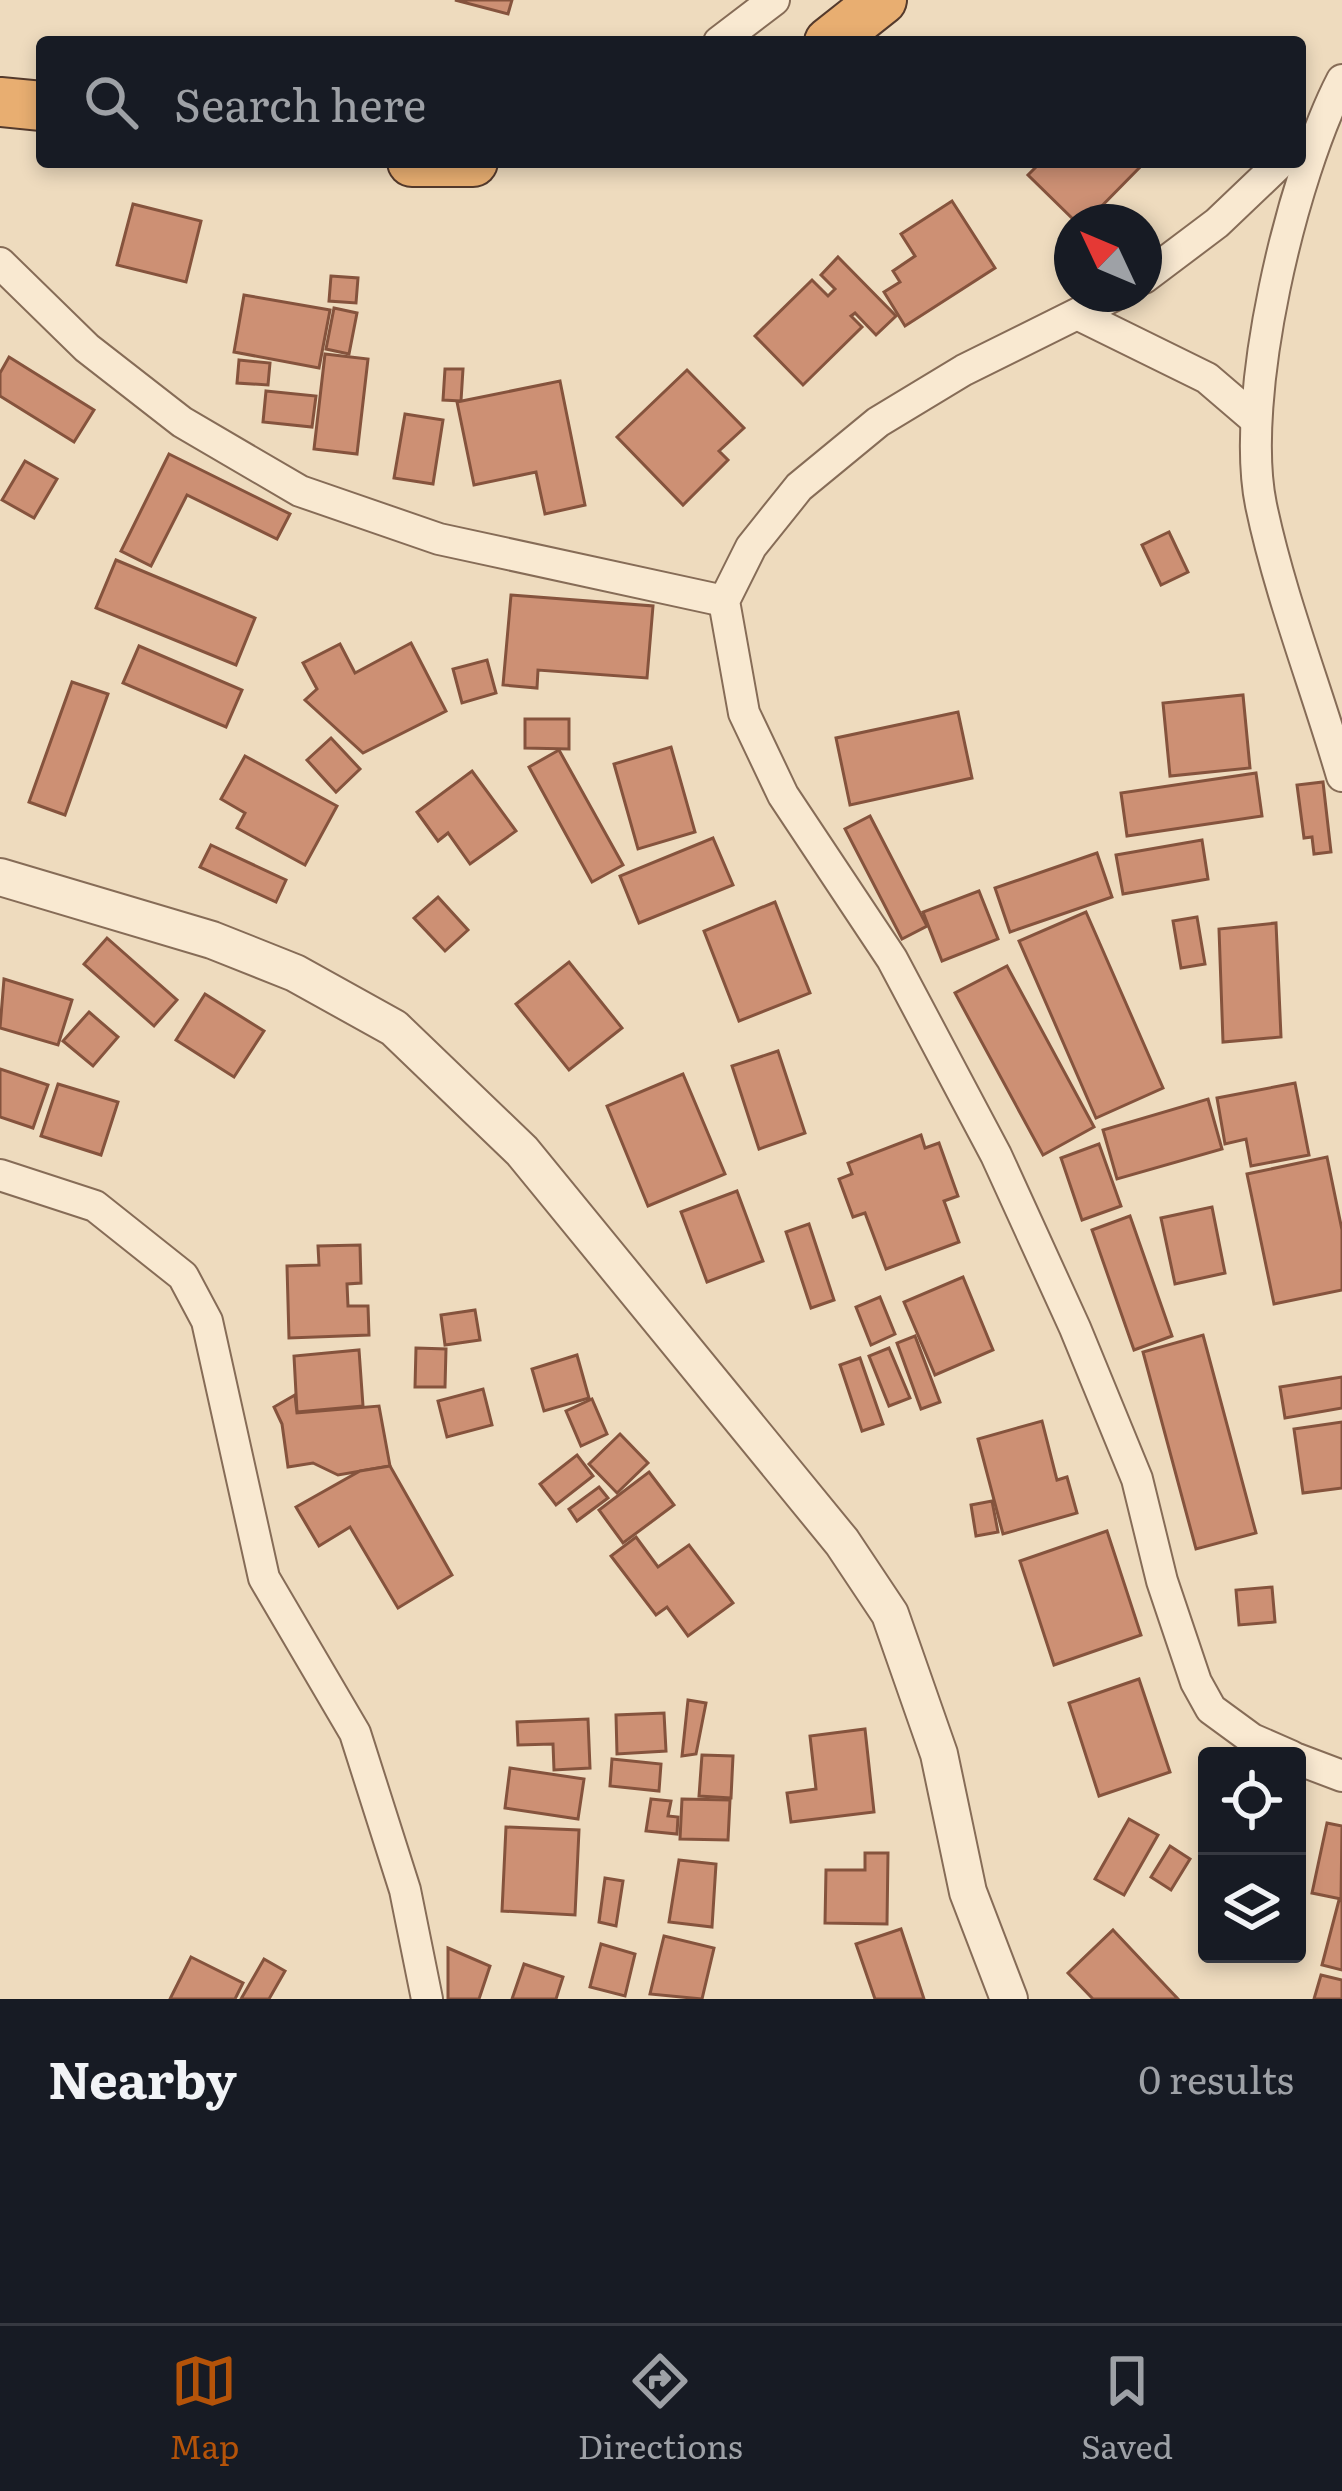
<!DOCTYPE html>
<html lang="en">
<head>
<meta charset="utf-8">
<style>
	body { margin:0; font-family:Literata,serif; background:#242831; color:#f1f3f6 }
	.controls { position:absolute; right:36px; bottom:36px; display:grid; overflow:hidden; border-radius:12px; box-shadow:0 6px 18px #0003 }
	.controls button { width:108px; height:108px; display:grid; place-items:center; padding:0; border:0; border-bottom:3px solid #363941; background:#171b24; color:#f1f3f6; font:60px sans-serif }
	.compass { position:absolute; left:1054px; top:204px; width:108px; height:108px; border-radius:50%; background:#171b24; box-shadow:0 6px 18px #0003; rotate:314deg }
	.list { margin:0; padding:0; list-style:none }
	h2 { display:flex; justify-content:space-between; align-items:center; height:156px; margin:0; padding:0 48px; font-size:51px }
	h2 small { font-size:39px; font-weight:400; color:#9ea1a6 }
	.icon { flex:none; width:66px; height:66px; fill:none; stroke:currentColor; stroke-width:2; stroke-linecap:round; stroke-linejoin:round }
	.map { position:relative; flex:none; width:1342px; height:1999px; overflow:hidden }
	.search { position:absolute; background:#171b24; box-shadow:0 6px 18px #0003; left:36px; right:36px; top:36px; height:132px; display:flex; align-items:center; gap:30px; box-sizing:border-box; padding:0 42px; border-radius:12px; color:#9ea1a6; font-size:45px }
	.sheet { height:324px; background:#171b24 }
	nav { display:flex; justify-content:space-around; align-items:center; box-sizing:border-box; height:168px; border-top:3px solid #363941; background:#171b24; font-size:33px; color:#9ea1a6 }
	nav a { display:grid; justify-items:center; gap:6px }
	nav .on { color:#b45309 }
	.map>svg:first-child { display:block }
	.building { fill:#cd9074; stroke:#85533d; stroke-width:3 }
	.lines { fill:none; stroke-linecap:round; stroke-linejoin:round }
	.minor-casing { stroke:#866c57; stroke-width:34 }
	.tertiary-casing { stroke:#866c57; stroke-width:40 }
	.trunk-casing { stroke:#543a2c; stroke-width:52 }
	.minor { stroke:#f9e9d1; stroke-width:30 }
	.tertiary { stroke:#f9e9d1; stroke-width:36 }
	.trunk { stroke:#e8ae71; stroke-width:48 }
</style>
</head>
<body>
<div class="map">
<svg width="1342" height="1999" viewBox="0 0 1342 1999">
	<rect width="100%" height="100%" fill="#eedbbe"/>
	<g class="building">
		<path d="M455 0H512L508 14Z"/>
		<path d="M1041 162H1145L1086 222H1076L1028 175Z"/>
		<path d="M952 201 995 268 905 326 884 292 900 282 893 271 915 256 901 234Z"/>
		<path d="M133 204 201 221 186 282 117 265Z"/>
		<path d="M838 257 896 316 876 335 855 313 851 316 862 327 803 385 755 336 812 280 828 296 835 289 821 275Z"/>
		<path d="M331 276 358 278 356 303 329 301Z"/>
		<path d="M244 295 330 310 319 368 234 352Z"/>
		<path d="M334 308 357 313 349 354 326 349Z"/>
		<path d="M325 354 368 359 357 454 314 449Z"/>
		<path d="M9 357 94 410 74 442 0 396V373Z"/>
		<path d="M239 360 270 363 268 385 237 383Z"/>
		<path d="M445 369H463L461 401 443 400Z"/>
		<path d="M687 370 744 428 719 451 728 460 683 505 617 437Z"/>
		<path d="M560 381 585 505 545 514 536 472 474 485 457 402Z"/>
		<path d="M266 391 316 396 312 427 263 422Z"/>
		<path d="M405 414 443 420 433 484 394 478Z"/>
		<path d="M169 454 290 514 277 539 187 495 151 566 121 551Z"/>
		<path d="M25 461 57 479 34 518 2 500Z"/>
		<path d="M1169 532 1188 572 1161 585 1142 545Z"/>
		<path d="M116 560 255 618 236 665 96 608Z"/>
		<path d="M511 595 653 606 647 678 538 670 537 688 503 685Z"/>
		<path d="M411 643 446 711 363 753 305 700 317 689 303 663 340 644 355 673Z"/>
		<path d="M139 646 242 690 226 727 123 683Z"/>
		<path d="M487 660 496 693 462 703 453 669Z"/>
		<path d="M72 682 108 694 65 815 29 802Z"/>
		<path d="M1243 695 1250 768 1170 776 1163 703Z"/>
		<path d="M958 712 972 778 850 805 836 738Z"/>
		<path d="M525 719H569V749L525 748Z"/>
		<path d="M331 738 360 769 336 792 307 760Z"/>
		<path d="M671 747 695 832 638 849 614 764Z"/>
		<path d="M559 750 623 865 592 882 529 767Z"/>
		<path d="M245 756 337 806 305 865 237 828 245 813 221 799Z"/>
		<path d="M472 771 516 831 470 864 448 833 438 841 417 812Z"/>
		<path d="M1256 773 1262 816 1127 836 1121 793Z"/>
		<path d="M1323 782 1331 852 1314 854 1312 837 1304 838 1297 785Z"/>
		<path d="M870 816 927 926 902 939 845 829Z"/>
		<path d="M713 838 733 885 639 923 620 876Z"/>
		<path d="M1202 840 1208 879 1123 894 1116 855Z"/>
		<path d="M211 845 286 880 276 902 200 867Z"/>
		<path d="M1097 853 1112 897 1010 932 995 888Z"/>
		<path d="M979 891 998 939 942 961 923 912Z"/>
		<path d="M438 897 468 930 445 951 414 918Z"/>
		<path d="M775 902 810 993 739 1021 704 931Z"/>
		<path d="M1086 912 1163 1088 1096 1118 1019 941Z"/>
		<path d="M1197 917 1205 964 1181 968 1173 921Z"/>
		<path d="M1276 923 1281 1037 1223 1042 1219 929Z"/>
		<path d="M107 938 177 1000 154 1026 84 964Z"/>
		<path d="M569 962 622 1028 569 1070 516 1004Z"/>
		<path d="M1007 966 1094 1127 1043 1155 955 993Z"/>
		<path d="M4 979 72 1000 58 1045 0 1028Z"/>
		<path d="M205 994 264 1031 234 1077 176 1040Z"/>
		<path d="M89 1012 118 1037 93 1066 63 1041Z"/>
		<path d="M778 1051 805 1133 759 1149 732 1066Z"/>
		<path d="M0 1069 48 1085 33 1128 0 1117Z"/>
		<path d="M683 1074 725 1174 648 1206 607 1106Z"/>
		<path d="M1295 1083 1309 1155 1251 1166 1246 1139 1225 1144 1217 1098Z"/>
		<path d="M58 1084 118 1102 101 1155 41 1136Z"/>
		<path d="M1208 1099 1222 1149 1117 1179 1103 1130Z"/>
		<path d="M921 1135 925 1148 939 1143 958 1196 944 1201 959 1242 886 1269 865 1213 853 1217 839 1179 852 1174 848 1163Z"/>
		<path d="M1099 1144 1121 1206 1082 1220 1061 1158Z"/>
		<path d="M1327 1157 1342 1230V1290L1274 1304 1247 1174Z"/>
		<path d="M737 1191 763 1261 707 1282 681 1212Z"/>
		<path d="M1212 1207 1225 1273 1175 1284 1161 1218Z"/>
		<path d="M1130 1216 1172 1336 1134 1350 1092 1230Z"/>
		<path d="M809 1224 834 1300 811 1308 786 1232Z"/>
		<path d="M360 1245 361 1283 347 1284 348 1306H368L369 1335 289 1338 287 1266 319 1265 318 1246Z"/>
		<path d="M963 1277 993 1350 935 1375 904 1302Z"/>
		<path d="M880 1297 895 1334 871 1345 856 1307Z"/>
		<path d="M475 1310 480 1340 445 1345 441 1315Z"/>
		<path d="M1203 1335 1256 1533 1196 1549 1143 1352Z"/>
		<path d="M915 1336 940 1402 921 1409 897 1343Z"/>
		<path d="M416 1348 446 1349 445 1387H415Z"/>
		<path d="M889 1348 910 1398 889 1406 869 1356Z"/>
		<path d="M359 1350 363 1406 297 1412 294 1356Z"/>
		<path d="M577 1355 589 1398 544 1411 532 1369Z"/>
		<path d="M860 1358 883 1424 862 1431 840 1365Z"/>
		<path d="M1342 1377V1408L1285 1418 1280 1387Z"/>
		<path d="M483 1389 492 1425 447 1437 438 1401Z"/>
		<path d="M295 1395 297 1413 379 1406 390 1466 338 1475 313 1463 288 1467 282 1424 274 1407Z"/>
		<path d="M592 1399 607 1434 581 1446 566 1411Z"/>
		<path d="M1042 1421 1057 1480 1067 1477 1077 1513 1003 1534 978 1439Z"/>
		<path d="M1342 1422V1488L1303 1493 1294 1429Z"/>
		<path d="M620 1434 648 1463 617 1493 589 1464Z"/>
		<path d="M577 1455 593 1476 556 1505 540 1484Z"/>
		<path d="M390 1466 452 1575 398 1608 350 1527 319 1546 296 1507 360 1471Z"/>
		<path d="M649 1472 674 1505 623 1543 599 1510Z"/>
		<path d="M599 1487 608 1498 577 1521 569 1509Z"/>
		<path d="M992 1501 998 1532 976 1536 971 1505Z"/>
		<path d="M1107 1531 1141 1635 1054 1665 1020 1561Z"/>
		<path d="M636 1537 658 1567 689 1545 733 1603 688 1636 667 1607 656 1615 611 1556Z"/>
		<path d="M1272 1587 1275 1622 1239 1625 1236 1590Z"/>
		<path d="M1139 1679 1170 1772 1099 1796 1069 1703Z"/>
		<path d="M688 1700 706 1703 696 1754 682 1756Z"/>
		<path d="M664 1713 666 1751 617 1754 616 1715Z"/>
		<path d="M588 1719 590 1768 554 1770 553 1744 518 1745 517 1722Z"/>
		<path d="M865 1729 874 1812 791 1822 787 1793 816 1789 810 1736Z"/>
		<path d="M702 1755 733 1756 731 1798 699 1796Z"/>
		<path d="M612 1759 661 1764 659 1791 610 1786Z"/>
		<path d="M510 1768 584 1779 578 1819 505 1808Z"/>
		<path d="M651 1799 671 1801 668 1816 678 1817 677 1834 646 1831Z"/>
		<path d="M682 1799 730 1800 728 1840 680 1839Z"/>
		<path d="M1129 1819 1158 1835 1124 1895 1095 1879Z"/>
		<path d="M1327 1823 1342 1826 1341 1899 1312 1893Z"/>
		<path d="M506 1827 579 1830 575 1915 502 1911Z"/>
		<path d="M1170 1846 1190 1859 1171 1890 1151 1877Z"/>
		<path d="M865 1853H888L887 1924 825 1923 826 1870H865Z"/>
		<path d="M679 1860 716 1864 712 1927 669 1922Z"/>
		<path d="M605 1878 623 1881 616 1926 599 1922Z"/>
		<path d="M1339 1900 1342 1901V1970L1322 1965Z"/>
		<path d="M901 1929 924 1999H875L856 1944Z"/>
		<path d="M1113 1930 1178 1999H1093L1068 1973Z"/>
		<path d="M664 1936 714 1948 702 1999 650 1994Z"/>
		<path d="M601 1944 635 1954 625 1996 590 1987Z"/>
		<path d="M448 1948 490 1966 479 1999H448Z"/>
		<path d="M191 1957 243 1983 235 1999H170Z"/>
		<path d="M264 1959 285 1971 269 1999H241Z"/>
		<path d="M524 1964 563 1977 556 1999H512Z"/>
		<path d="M1321 1975 1342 1980V1999H1314Z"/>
	</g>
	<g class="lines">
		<defs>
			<g id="minor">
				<path d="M719 42 774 0"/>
				<path d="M1342 80C1292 176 1239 398 1261 505 1280 596 1316 687 1342 776"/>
				<path d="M0 263 87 348 182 422 300 491 439 539 724 601"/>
				<path d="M1144 278 1217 223 1281 162"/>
				<path d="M1117 294 964 370 878 422 799 487 751 547 724 601 744 713 783 795 892 959 996 1155 1075 1328 1137 1479 1162 1581 1196 1682 1211 1709 1252 1739 1291 1756"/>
				<path d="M1081 316 1207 378 1256 420"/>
				<path d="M0 1175 95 1206 183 1276 207 1321 264 1578 355 1733 405 1890 427 1999"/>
				<path d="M1297 1759 1342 1776"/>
			</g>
			<path id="tertiary" d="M0 877 212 940 295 973 394 1028 522 1151 842 1542 890 1614 939 1754 968 1892 1009 1999"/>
			<g id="trunk">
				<path d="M829 42 882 0"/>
				<path d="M0 102 42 106"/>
				<path d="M412 162H473"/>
			</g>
		</defs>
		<use href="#minor" class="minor-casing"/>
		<use href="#tertiary" class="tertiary-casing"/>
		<use href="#trunk" class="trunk-casing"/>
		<use href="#minor" class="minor"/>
		<use href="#tertiary" class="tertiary"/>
		<use href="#trunk" class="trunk"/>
	</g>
</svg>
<div class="controls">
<button><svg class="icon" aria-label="locate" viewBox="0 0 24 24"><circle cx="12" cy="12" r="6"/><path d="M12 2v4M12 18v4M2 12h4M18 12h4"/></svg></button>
<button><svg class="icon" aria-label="layers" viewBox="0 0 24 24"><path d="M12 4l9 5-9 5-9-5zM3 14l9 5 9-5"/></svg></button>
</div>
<svg class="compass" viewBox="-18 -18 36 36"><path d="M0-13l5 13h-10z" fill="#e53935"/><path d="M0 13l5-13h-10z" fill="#9ea1a6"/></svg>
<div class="search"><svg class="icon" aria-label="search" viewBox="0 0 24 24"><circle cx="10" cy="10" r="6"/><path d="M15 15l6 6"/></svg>Search here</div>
</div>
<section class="sheet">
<h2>Nearby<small>0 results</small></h2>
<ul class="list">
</ul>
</section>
<nav>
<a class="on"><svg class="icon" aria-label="map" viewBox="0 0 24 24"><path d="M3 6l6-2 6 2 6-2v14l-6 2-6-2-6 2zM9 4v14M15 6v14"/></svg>Map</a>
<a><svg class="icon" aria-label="directions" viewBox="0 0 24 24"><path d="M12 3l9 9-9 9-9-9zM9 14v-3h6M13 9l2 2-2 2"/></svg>Directions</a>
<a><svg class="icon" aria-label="saved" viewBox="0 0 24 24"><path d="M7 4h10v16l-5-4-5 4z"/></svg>Saved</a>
</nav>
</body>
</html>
